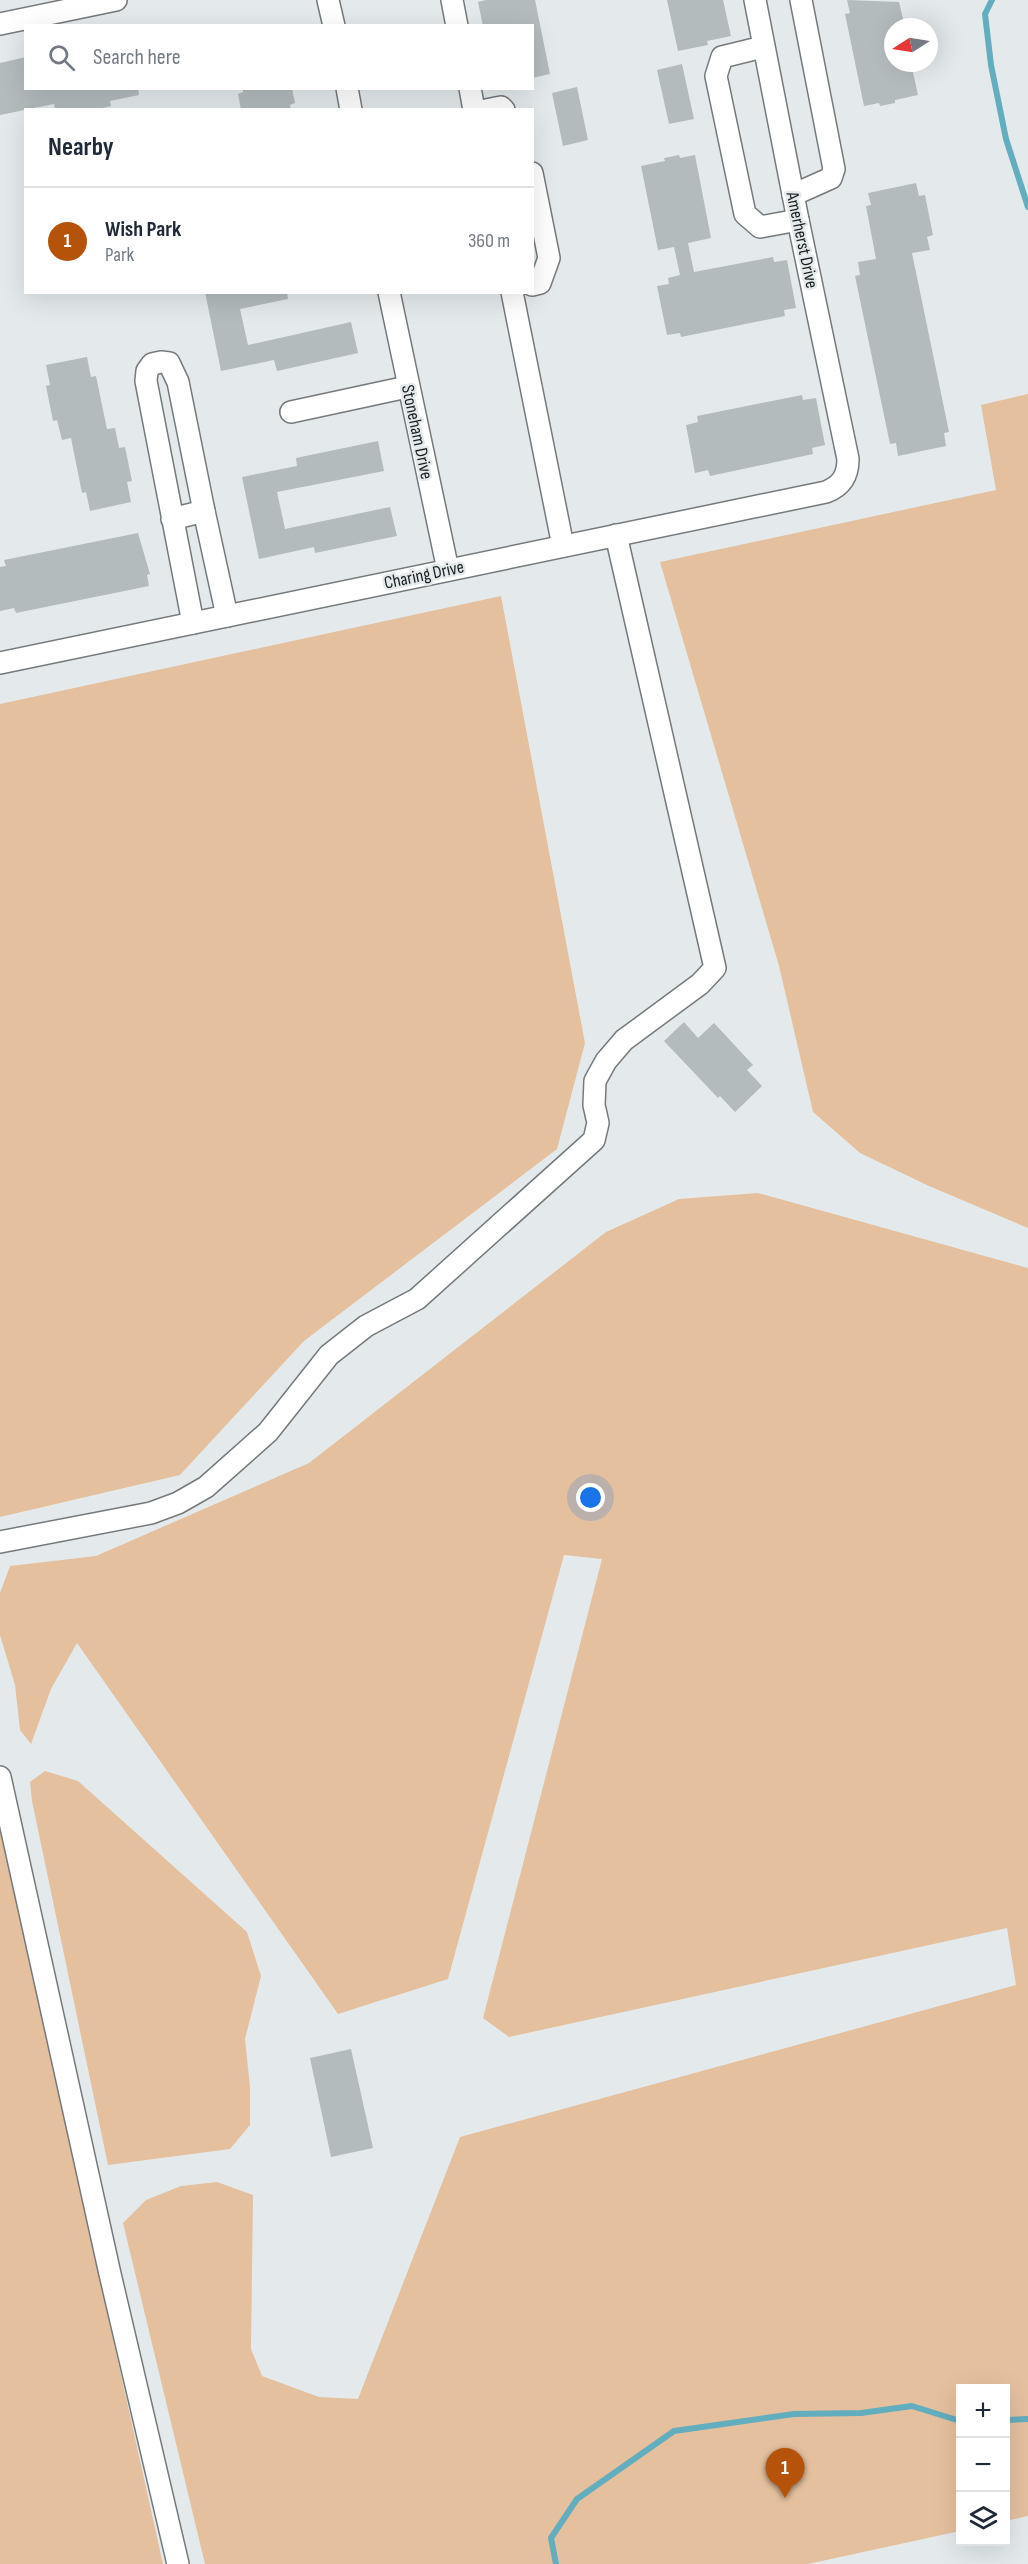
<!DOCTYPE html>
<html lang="en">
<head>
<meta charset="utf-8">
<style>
	body { margin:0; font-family:"Sofia Sans Condensed",sans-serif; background:#f2f2f3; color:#1f2937 }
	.controls { position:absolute; right:18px; bottom:18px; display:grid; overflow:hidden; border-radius:0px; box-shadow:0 6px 24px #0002 }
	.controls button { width:54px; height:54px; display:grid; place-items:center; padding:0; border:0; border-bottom:2px solid #e0e1e3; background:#fff; color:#1f2937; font:30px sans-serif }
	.compass { position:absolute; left:884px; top:18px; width:54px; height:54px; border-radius:50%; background:#fff; box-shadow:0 6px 24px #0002; rotate:258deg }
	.you { position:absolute; left:591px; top:1498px; width:21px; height:21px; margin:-15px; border:4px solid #fff; border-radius:50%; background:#1a73e8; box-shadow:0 0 0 9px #1a73e833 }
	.badge { display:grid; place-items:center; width:39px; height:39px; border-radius:50%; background:#b45309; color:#fff; font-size:20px; font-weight:700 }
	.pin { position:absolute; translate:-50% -50px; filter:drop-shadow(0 2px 3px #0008) }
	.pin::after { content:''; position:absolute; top:32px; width:21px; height:18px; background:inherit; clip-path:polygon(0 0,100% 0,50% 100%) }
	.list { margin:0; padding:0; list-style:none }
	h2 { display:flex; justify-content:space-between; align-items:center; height:78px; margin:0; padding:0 24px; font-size:26px }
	h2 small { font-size:20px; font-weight:400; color:#747a83 }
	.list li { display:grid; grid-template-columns:39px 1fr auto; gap:18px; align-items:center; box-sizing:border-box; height:108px; padding:0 24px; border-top:2px solid #e0e1e3 }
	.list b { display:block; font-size:22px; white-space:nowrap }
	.list p { margin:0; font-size:20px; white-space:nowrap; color:#747a83 }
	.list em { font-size:20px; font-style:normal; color:#747a83 }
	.icon { flex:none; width:33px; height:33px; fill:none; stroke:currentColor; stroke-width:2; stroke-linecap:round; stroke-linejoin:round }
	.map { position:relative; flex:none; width:1028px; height:2564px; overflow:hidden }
	.search { position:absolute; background:#fff; box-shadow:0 6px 24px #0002; left:24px; top:24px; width:510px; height:66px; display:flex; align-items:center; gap:15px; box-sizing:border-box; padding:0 21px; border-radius:0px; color:#747a83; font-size:22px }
	.panel { position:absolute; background:#fff; box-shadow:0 6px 24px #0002; left:24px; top:108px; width:510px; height:186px; border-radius:0px }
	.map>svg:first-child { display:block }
	.green { fill:#e5c09e }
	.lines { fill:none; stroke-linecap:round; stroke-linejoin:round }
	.stream { stroke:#62adbe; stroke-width:6 }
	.building { fill:#b4bbbd }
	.minor-casing { stroke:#747a7c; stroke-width:24 }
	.minor { stroke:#fff; stroke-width:21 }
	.labels { text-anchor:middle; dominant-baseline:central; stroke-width:5; stroke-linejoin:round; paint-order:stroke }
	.street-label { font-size:18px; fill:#1a1d1e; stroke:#e4eaec }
</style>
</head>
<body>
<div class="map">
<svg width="1028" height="2564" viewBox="0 0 1028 2564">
	<rect width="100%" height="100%" fill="#e4eaec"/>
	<g class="green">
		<path d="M1028 394V1228L929 1186 860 1153 813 1112 779 966 660 562 996 490 981 405Z"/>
		<path d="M501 596 585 1043 557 1149 304 1341 180 1475 0 1517V704Z"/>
		<path d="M758 1193 1028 1268V2516L1006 2521V2388H960V2531L808 2564H205L123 2223 146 2200 181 2186 217 2182 253 2195 251 2349 262 2376 319 2397 358 2399 460 2137 1016 1985 1007 1928 509 2037 483 2018 602 1559 564 1555 448 1979 338 2014 77 1643 51 1689 31 1744 20 1730 15 1685 0 1635V1593L10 1566 96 1556 309 1463 606 1232 679 1199Z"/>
		<path d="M45 1771 78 1781 247 1932 261 1976 245 2039 250 2087V2125L230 2149 108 2165 32 1801 30 1782Z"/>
		<path d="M0 1830 163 2564H0Z"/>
	</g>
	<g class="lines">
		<g class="stream">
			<path d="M992 0 985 14 991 65 1006 139 1028 207"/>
			<path d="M1006 2420 1028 2419"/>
			<path d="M556 2564 551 2538 577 2499 674 2431 794 2414 861 2413 912 2406 960 2421"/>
		</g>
	</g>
	<g class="building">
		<path d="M486 0H535L550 74 532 78V26H483L478 2Z"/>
		<path d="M667 0H723L731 36 707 41 708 45 678 51Z"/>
		<path d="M847 0 899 2 904 23 899 24V27H893V63H911L918 95 895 100V103L880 106 879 103 864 106 845 14 850 13Z"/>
		<path d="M26 57V88H138L139 95 110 101 111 106 95 110H55L54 104 0 115V63Z"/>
		<path d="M682 64 694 119 669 124 657 70Z"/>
		<path d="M577 87 588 140 563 146 552 93Z"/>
		<path d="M243 88H292L295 103 290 105 291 110H241L238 94 243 92Z"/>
		<path d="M679 155 680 158 695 155 711 238 688 243 694 272 773 257 774 262 787 260 796 308 784 310 785 316 681 337 680 333 667 335 657 286 669 284 668 278 680 275 674 247 658 250 641 166 665 161 664 158Z"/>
		<path d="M916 183 919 196 925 195 933 235 927 237 930 250 912 253 949 432 944 433 946 446 898 456 896 443 890 444 855 276 860 275 858 262 876 259 866 206 871 205 868 193Z"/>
		<path d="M205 292H287L288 299 240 309 248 345 351 322 358 353 277 371 274 360 221 371Z"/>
		<path d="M87 357 91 377 96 376 107 429 115 428 119 448 125 447 132 481 127 482 131 502 90 511 86 492 82 493 71 438 62 440 57 420 53 421 46 386 50 385 46 365Z"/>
		<path d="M802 395 803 400 816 398 825 445 812 448 813 454 710 476 708 470 695 473 686 425 698 422 697 416Z"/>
		<path d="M378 441 384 471 277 492 285 529 390 507 397 536 315 553 314 547 259 559 242 477 297 466 296 458Z"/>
		<path d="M138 533 150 574 147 575 149 586 16 613 14 608 0 611V567L6 566 4 560Z"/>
		<path d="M684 1022 698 1038 714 1023 753 1065 747 1070 762 1086 735 1112 720 1096 718 1098 664 1041Z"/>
		<path d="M351 2049 373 2148 331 2157 310 2058Z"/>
	</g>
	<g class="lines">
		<defs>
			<g id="minor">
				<path d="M328 0 334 26"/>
				<path d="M452 0 457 26"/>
				<path d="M0 24 116 0"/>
				<path d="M763 47 722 57 716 76 745 214 760 227 798 220"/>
				<path d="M347 88 351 110"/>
				<path d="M470 88 474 110"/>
				<path d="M486 110 501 107 504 110"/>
				<path d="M532 173 549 258 540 283 532 285"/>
				<path d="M793 195 831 178 834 169 801 0"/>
				<path d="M389 292 448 570"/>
				<path d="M512 292 563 546"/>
				<path d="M291 412 407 387"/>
				<path d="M204 511 227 616"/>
				<path d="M172 519 204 511 178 382 169 363 161 362 152 364 147 371 146 381 193 623"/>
				<path d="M0 663 826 492C842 486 848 475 848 459L798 220 755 0"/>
				<path d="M0 1542 151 1513 178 1503 206 1487 268 1432 329 1355 366 1326 417 1299 594 1140 598 1123 594 1105 595 1081 606 1061 624 1040 700 984 715 968 616 535"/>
				<path d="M0 1777 110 2274 178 2564"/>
			</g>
		</defs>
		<use href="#minor" class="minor-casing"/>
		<use href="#minor" class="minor"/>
	</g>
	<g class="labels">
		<g class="street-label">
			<text transform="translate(802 240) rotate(78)">Amerherst Drive</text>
			<text transform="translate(417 432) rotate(78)">Stoneham Drive</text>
			<text transform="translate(424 575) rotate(-12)">Charing Drive</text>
		</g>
	</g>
</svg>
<div class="controls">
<button>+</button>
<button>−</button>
<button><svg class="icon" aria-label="layers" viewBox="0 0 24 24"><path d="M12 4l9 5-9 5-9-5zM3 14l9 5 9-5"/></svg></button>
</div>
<svg class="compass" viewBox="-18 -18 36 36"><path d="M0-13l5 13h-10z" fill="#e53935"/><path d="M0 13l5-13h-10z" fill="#747a83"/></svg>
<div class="you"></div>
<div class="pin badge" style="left:785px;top:2498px">1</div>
<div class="search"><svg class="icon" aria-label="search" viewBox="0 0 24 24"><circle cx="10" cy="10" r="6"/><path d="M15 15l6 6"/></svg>Search here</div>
<section class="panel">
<h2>Nearby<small></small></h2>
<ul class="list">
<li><span class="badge">1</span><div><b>Wish Park</b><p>Park</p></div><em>360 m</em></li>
</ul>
</section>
</div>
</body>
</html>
